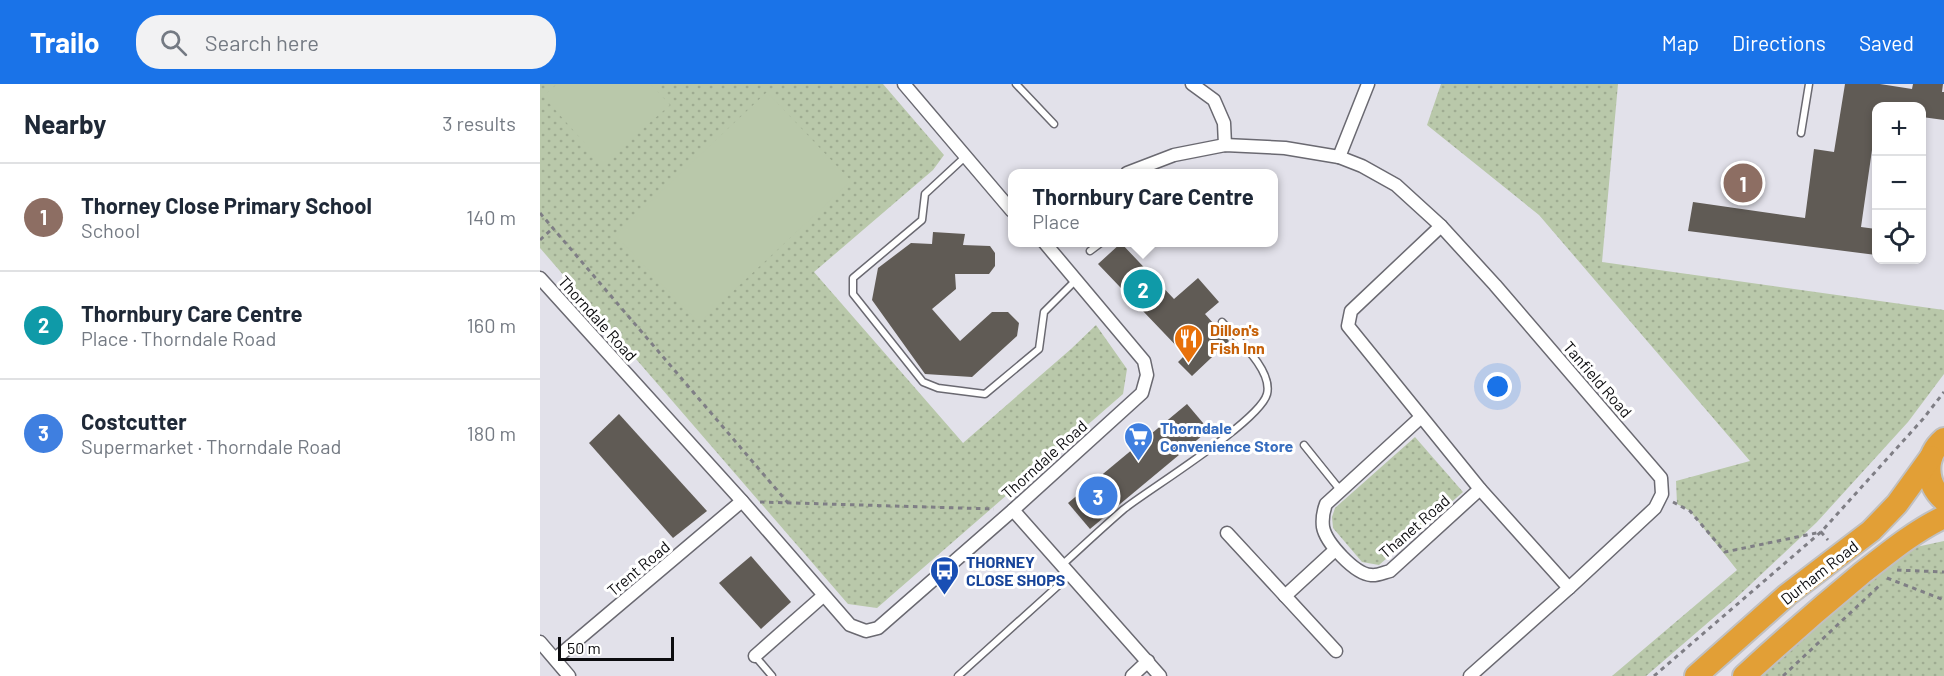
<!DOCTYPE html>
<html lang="en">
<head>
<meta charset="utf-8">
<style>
	body { margin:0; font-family:Barlow,sans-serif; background:#f2f2f3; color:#1f2937 }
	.controls { position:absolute; right:18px; top:18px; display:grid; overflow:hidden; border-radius:12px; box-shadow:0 3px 9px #0003 }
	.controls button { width:54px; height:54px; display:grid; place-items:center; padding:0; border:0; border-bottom:2px solid #e0e1e3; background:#fff; color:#1f2937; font:30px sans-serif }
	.scale { position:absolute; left:18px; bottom:15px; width:116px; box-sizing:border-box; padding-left:6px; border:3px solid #0c0c0f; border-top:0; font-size:16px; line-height:21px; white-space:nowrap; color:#0c0c0f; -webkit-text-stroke:4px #fff; paint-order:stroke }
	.you { position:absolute; left:958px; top:303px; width:21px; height:21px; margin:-15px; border:4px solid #fff; border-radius:50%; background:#1a73e8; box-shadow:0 0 0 9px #1a73e833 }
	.badge { display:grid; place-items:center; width:39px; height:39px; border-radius:50%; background:#1a73e8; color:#fff; font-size:20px; font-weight:700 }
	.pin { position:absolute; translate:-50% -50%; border:3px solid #fff; box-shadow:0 2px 6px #0006 }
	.popup { position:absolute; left:468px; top:85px; width:270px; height:78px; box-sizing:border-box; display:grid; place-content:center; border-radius:12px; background:#fff; filter:drop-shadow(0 2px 4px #0005); font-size:20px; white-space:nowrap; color:#747a83 }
	.popup b { font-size:22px; color:#1f2937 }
	.popup::after { content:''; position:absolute; left:50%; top:100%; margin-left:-12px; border:12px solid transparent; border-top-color:#fff }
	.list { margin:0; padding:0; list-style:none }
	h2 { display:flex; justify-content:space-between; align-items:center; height:78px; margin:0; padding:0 24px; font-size:26px }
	h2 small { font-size:20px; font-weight:400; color:#747a83 }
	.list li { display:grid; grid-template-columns:39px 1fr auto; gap:18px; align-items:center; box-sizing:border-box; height:108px; padding:0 24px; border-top:2px solid #e0e1e3 }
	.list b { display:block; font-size:22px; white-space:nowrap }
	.list p { margin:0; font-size:20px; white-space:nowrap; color:#747a83 }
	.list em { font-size:20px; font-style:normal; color:#747a83 }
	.icon { flex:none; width:33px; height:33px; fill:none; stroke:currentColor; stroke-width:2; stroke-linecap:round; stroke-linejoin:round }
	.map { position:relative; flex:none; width:1404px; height:592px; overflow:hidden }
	header { display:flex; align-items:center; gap:36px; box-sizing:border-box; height:84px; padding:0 30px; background:#1a73e8; color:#fff }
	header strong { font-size:28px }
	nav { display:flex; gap:33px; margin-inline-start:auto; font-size:21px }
	.search { width:420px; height:54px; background:#f2f2f3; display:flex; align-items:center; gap:15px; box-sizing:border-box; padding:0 21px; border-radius:24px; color:#747a83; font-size:22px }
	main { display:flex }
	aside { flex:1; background:#fff }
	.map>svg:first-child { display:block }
	.grass { fill:url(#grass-dots) }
	.park { fill:#b9c8aa }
	.building { fill:#605b55 }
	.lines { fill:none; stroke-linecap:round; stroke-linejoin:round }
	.lane-casing { stroke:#6a6971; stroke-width:9 }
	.street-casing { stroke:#6a6971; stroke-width:15 }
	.highway-casing { stroke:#c0c0c1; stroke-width:26 }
	.path { stroke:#7f7e85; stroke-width:3; stroke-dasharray:4.5 4.5; stroke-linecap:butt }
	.lane { stroke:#fff; stroke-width:6 }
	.street { stroke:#fff; stroke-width:12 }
	.highway { stroke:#e29f36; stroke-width:22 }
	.labels { text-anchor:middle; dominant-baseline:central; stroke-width:6; stroke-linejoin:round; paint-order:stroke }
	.street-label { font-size:16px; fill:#0c0c0f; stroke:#fff }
	.food-label { font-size:16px; font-weight:bold; fill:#c56008; stroke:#fff; text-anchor:start }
	.shop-label { font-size:16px; font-weight:bold; fill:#366cbe; stroke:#fff; text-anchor:start }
	.transit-label { font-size:16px; font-weight:bold; fill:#164399; stroke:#fff; text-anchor:start }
</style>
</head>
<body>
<header>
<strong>Trailo</strong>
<div class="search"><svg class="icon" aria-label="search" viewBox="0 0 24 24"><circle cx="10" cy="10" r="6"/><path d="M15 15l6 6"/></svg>Search here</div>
<nav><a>Map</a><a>Directions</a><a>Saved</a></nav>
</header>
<main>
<aside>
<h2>Nearby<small>3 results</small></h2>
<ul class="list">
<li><span class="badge" style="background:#8d6e63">1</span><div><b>Thorney Close Primary School</b><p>School</p></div><em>140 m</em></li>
<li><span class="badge" style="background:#0f9aa8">2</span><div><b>Thornbury Care Centre</b><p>Place · Thorndale Road</p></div><em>160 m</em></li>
<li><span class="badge" style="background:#3f7fe0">3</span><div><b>Costcutter</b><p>Supermarket · Thorndale Road</p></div><em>180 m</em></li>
</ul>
</aside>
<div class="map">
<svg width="1404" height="592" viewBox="0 0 1404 592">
	<defs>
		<pattern id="grass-dots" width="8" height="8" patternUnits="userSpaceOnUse" patternTransform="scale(1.5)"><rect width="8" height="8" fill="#b9c8aa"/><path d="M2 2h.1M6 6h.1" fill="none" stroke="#9eab91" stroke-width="1.8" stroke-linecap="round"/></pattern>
	</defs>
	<rect width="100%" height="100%" fill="#e2e1ea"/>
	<g class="grass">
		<path d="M0 0H343L404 71 393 86 274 188 423 359 531 265 556 241 587 285 583 310 337 524 308 520 0 164Z"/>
		<path d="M901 0H1078L1062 178 1404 226V290L1368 338 1277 438 1193 517 1106 592H1072L1197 486 1150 427 1137 420 1136 397 1210 377 999 131 887 41Z"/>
		<path d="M875 353 923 408 839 481 822 478 793 444 792 433 795 424Z"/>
		<path d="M1404 457V592H1217L1345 481 1376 463Z"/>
	</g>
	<g class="park">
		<path d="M17 0H111L130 21 63 80 3 12Z"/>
		<path d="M227 8 311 97 159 239 75 151Z"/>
	</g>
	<g class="building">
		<path d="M1305 0H1340L1372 5 1373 0H1403L1402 8H1404V36L1382 33V22H1336V38L1321 143 1336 145V171L1148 147 1153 118 1265 134 1274 65 1294 68Z"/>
		<path d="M393 148 425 150 423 161 450 162 455 169V182L449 190H415L416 205 392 225 420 257 452 228H468L479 239 477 252 432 293 385 290 332 216 338 184 371 159 392 160Z"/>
		<path d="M581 159 634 215 658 194 679 218 665 230 689 257 652 292 638 278 645 271 558 180Z"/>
		<path d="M647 320 669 346 550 445 528 419Z"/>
		<path d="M79 330 167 427 133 454 49 359Z"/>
		<path d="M211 472 251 518 221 545 179 499Z"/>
	</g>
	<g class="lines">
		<defs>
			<g id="lane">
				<path d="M476 0 514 40"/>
				<path d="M1261 49 1269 0"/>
				<path d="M425 73 385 110 382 136 313 194V210L383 298 398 304 445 310 499 265 504 228 536 196"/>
				<path d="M550 167 562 158"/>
				<path d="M764 361 801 407"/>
				<path d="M522 481C543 462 563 443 584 425 611 404 720 337 727 310 733 286 697 255 682 238"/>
				<path d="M215 572 232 592"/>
				<path d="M418 592 530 491"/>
			</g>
			<g id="street">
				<path d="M364 0 472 127"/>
				<path d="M652 0 674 16 684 39 685 61"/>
				<path d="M799 73 828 0"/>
				<path d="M587 89 634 71 685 61 745 64 799 73 822 82 856 101 901 142 955 201 1121 394 1122 410 1115 424 1029 504 930 592"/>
				<path d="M901 142 811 227 808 242 940 405 1029 504"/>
				<path d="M0 194 202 417 310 541 326 547 338 544 473 426 602 309 607 291 604 277 504 158"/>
				<path d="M880 334 786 420C783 428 782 435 783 443 786 459 815 490 831 491 837 492 845 488 850 487L940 405"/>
				<path d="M473 426 620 592"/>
				<path d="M687 449 796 567"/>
				<path d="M745 512 795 466"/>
				<path d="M0 558 29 592"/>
				<path d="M215 572 283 512"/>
				<path d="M15 575 202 417"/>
				<path d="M592 592 608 577"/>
			</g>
			<g id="highway">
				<path d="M1404 355C1384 372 1385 399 1404 416"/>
				<path d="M1156 592 1247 511 1331 447 1357 420 1391 373"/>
				<path d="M1204 592C1242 557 1281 523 1321 490 1348 469 1373 448 1404 433"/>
			</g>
		</defs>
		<use href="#lane" class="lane-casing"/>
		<use href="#street" class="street-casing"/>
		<use href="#highway" class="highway-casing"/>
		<g class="path">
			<path d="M0 129 248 419"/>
			<path d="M0 156 13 144"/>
			<path d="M220 418 454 425"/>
			<path d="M1133 418 1150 427 1185 468 1281 448 1288 456"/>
			<path d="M1357 486 1404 488"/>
			<path d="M1347 494 1404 516"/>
			<path d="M1114 592 1281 448 1383 335 1404 308"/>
			<path d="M1243 592 1340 501"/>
		</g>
		<use href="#lane" class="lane"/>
		<use href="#street" class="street"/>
		<use href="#highway" class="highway"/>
	</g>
	<defs>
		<symbol id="restaurant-pin" viewBox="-11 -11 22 30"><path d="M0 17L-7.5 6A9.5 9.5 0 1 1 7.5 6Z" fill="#e8710a" stroke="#fff"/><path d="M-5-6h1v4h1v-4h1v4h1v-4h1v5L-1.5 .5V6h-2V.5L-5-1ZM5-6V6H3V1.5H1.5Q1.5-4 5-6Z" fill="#fff"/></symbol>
		<symbol id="supermarket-pin" viewBox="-11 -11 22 30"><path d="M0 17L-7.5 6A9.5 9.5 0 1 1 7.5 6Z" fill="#3f7fe0" stroke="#fff"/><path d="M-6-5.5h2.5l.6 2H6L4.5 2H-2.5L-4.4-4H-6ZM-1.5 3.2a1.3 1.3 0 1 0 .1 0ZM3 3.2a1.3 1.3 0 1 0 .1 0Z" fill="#fff"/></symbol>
		<symbol id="bus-pin" viewBox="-11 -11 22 30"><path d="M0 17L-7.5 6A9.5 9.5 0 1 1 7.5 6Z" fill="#1a4fb4" stroke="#fff"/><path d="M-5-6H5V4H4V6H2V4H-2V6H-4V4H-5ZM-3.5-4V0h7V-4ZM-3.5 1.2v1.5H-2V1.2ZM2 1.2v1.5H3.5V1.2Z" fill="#fff"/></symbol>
	</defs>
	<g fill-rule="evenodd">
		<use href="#restaurant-pin" x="632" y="238" width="33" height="45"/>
		<use href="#supermarket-pin" x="582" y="336" width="33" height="45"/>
		<use href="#bus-pin" x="388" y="470" width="33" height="45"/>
	</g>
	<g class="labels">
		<g class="street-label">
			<text transform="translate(58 234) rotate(48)">Thorndale Road</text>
			<text transform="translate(1058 295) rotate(49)">Tanfield Road</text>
			<text transform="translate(504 375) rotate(-42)">Thorndale Road</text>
			<text transform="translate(874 442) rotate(-41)">Thanet Road</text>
			<text transform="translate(98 484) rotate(-40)">Trent Road</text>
			<text transform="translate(1279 488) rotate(-38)">Durham Road</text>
		</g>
		<g class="food-label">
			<text x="670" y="245">Dillon's<tspan x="670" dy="18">Fish Inn</tspan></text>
		</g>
		<g class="shop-label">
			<text x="620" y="343">Thorndale<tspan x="620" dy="18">Convenience Store</tspan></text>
		</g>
		<g class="transit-label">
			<text x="426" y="477">THORNEY<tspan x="426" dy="18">CLOSE SHOPS</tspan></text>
		</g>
	</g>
</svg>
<div class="controls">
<button>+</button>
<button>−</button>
<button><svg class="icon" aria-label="locate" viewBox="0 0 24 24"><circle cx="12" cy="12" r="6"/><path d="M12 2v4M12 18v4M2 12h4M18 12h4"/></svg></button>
</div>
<div class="scale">50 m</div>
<div class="you"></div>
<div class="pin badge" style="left:1203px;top:99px;background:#8d6e63">1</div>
<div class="pin badge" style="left:603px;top:205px;background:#0f9aa8">2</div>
<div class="popup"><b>Thornbury Care Centre</b>Place</div>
<div class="pin badge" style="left:558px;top:412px;background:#3f7fe0">3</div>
</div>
</main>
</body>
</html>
